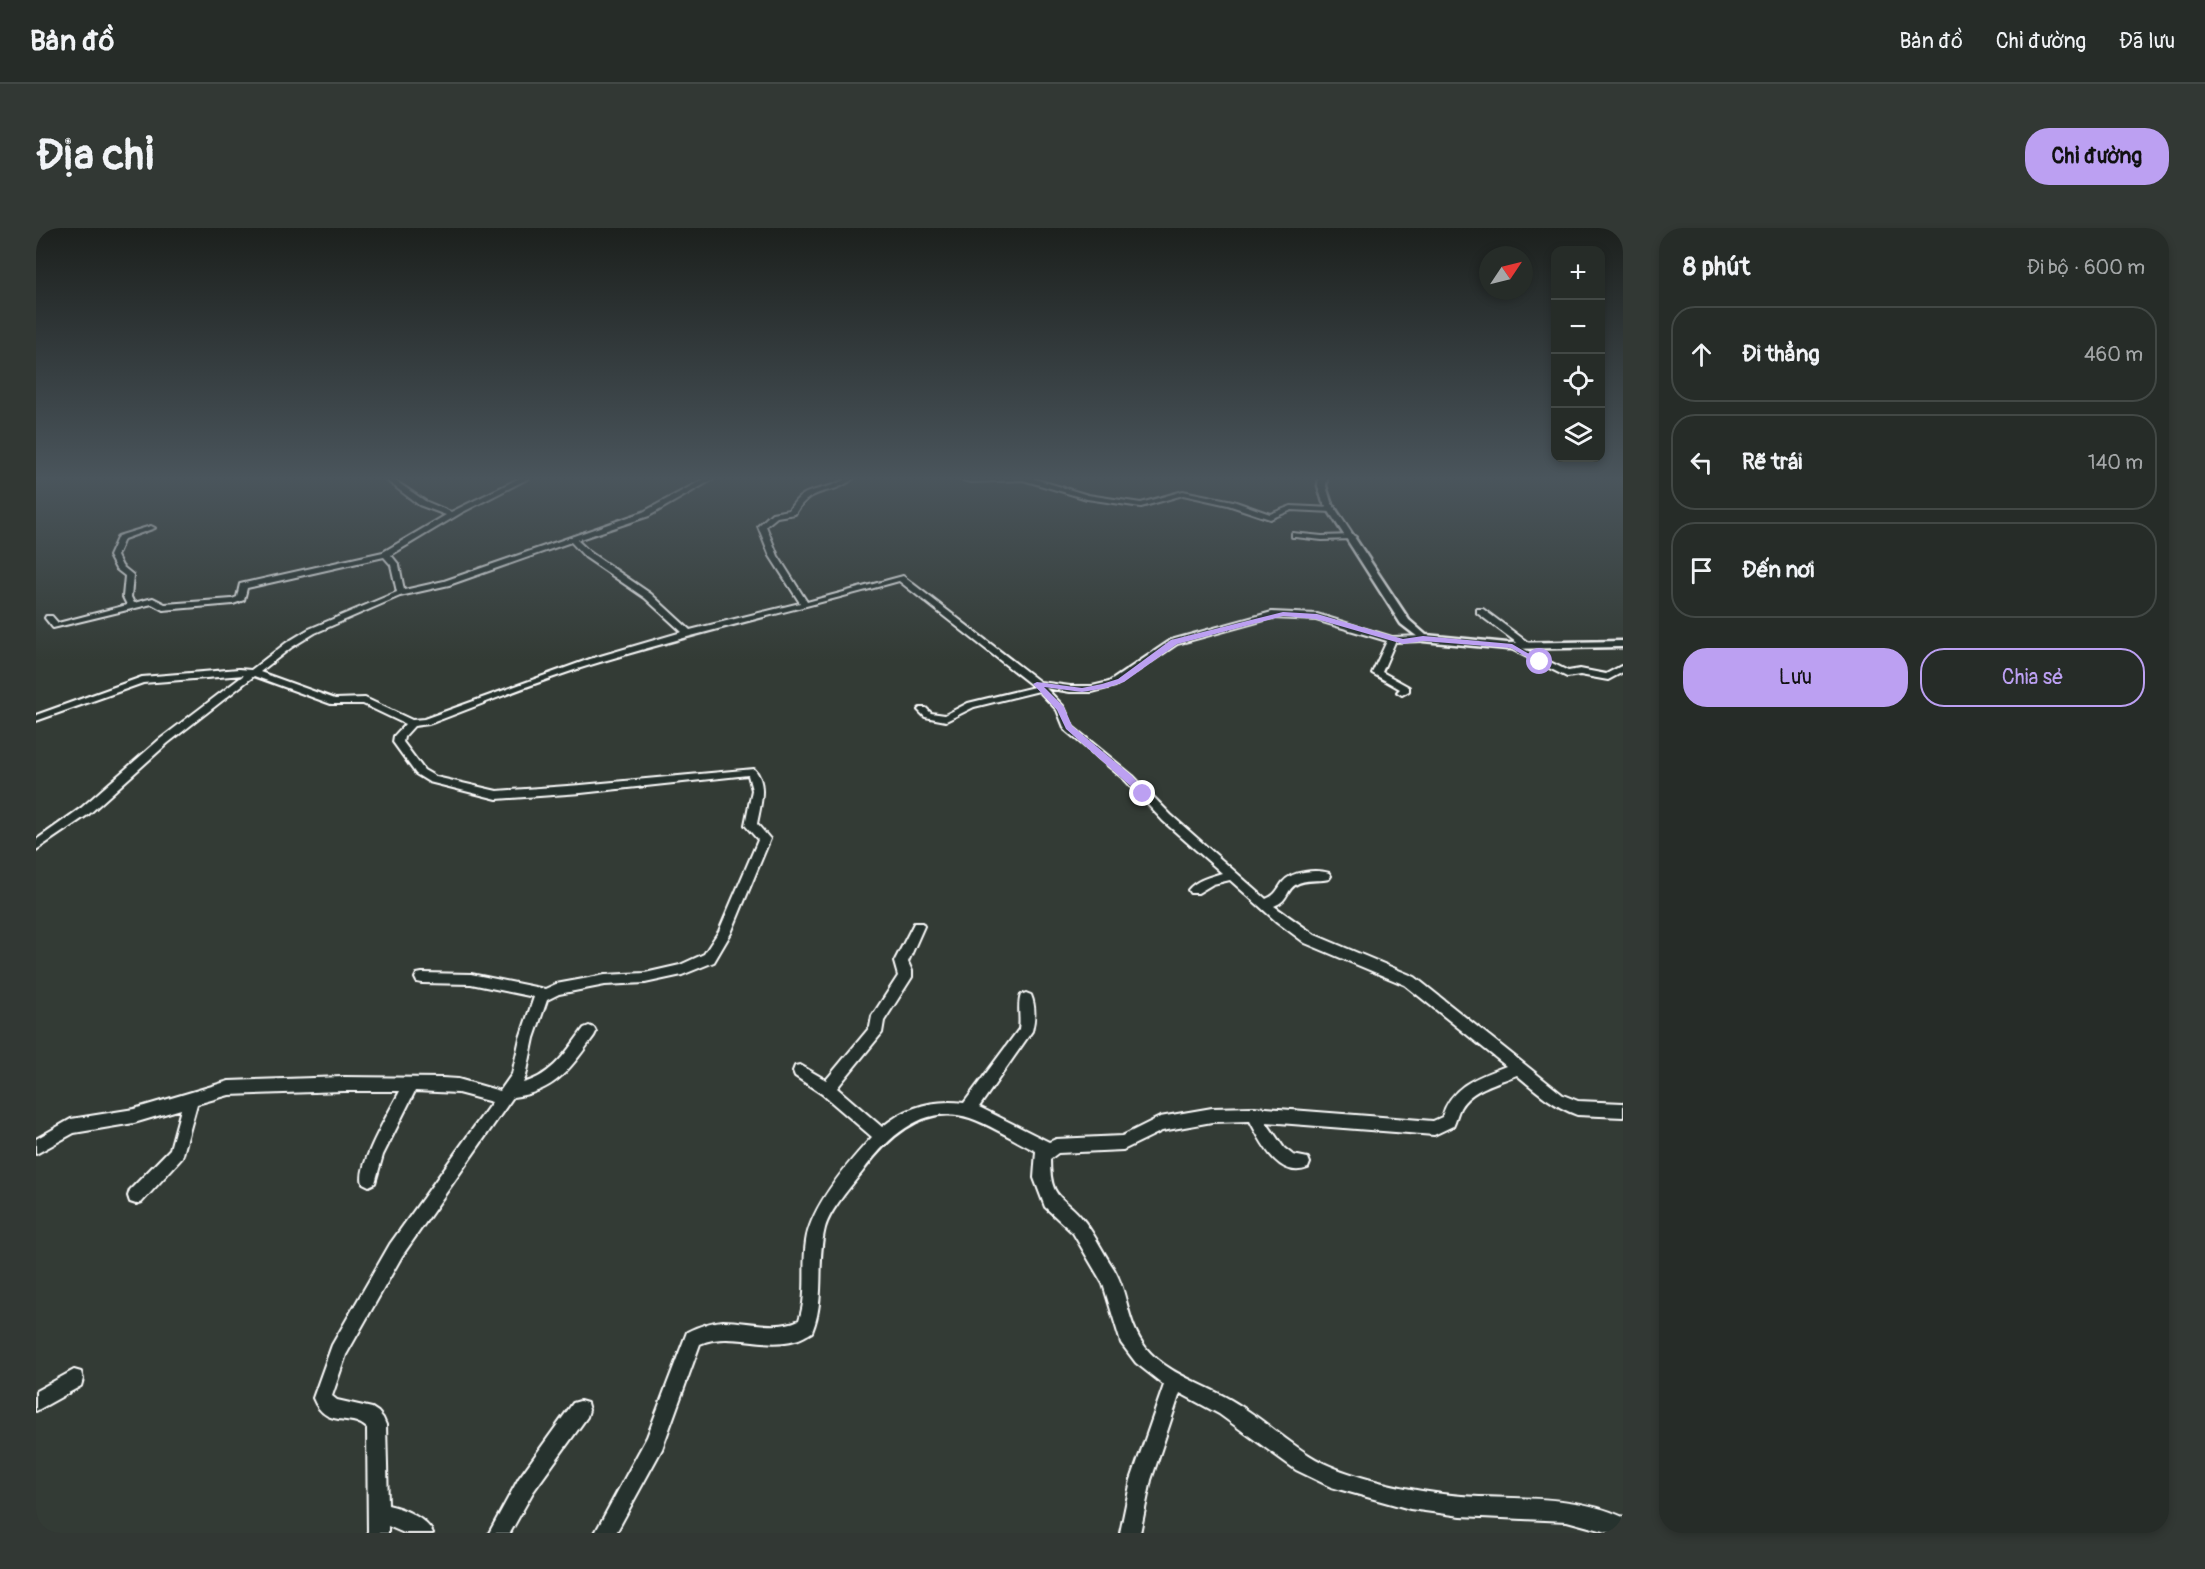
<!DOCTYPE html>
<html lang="vi">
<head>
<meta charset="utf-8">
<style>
	body { margin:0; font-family:Pangolin,sans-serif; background:#323834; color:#f1f3f6 }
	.controls { position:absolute; right:18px; top:18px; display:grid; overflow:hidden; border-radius:12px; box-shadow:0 3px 9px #0003 }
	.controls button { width:54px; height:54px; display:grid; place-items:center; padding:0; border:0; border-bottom:2px solid #424845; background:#262c28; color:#f1f3f6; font:30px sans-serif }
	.compass { position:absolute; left:1443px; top:18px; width:54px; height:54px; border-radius:50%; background:#262c28; box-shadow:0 3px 9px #0003; rotate:55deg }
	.stop { position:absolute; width:18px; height:18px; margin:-14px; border:4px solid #bca0f2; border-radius:50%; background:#fff }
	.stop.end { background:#bca0f2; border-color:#fff; box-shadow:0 2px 6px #0008 }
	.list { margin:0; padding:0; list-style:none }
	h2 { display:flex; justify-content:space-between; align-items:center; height:78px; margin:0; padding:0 24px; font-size:26px }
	h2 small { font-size:20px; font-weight:400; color:#a4a7a8 }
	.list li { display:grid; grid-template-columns:39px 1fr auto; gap:18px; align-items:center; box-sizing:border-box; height:96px; margin:0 12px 12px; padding:0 12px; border:2px solid #424845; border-radius:24px }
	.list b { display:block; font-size:22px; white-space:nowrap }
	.list em { font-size:20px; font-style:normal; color:#a4a7a8 }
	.actions { display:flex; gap:12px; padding:18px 24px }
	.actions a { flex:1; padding:14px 0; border:2px solid #bca0f2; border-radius:24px; text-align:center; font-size:21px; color:#bca0f2 }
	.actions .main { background:#bca0f2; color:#111 }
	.icon { flex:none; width:33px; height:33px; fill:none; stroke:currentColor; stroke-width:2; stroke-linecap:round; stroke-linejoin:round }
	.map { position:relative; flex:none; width:1587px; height:1305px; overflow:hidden; border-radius:24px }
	header { display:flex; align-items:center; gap:36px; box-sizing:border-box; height:84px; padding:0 30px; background:#262c28; border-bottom:2px solid #424845 }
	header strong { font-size:28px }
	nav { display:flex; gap:33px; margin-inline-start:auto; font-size:21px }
	.intro { display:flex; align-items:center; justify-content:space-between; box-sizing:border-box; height:144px; padding:0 36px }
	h1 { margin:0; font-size:42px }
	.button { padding:15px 27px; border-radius:24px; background:#bca0f2; color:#111; font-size:21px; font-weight:700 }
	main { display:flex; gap:36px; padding:0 36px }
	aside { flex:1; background:#262c28; border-radius:24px; box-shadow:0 3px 9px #0003 }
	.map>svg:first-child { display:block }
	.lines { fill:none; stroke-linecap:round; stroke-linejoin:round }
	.minor-casing { stroke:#fff; stroke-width:4 }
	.tertiary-casing { stroke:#fff; stroke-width:5 }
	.minor { fill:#26332d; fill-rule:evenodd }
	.tertiary { fill:#26332d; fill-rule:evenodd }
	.route { fill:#bca0f2 }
</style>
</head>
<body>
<header>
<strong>Bản đồ</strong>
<nav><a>Bản đồ</a><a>Chỉ đường</a><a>Đã lưu</a></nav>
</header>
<div class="intro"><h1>Địa chỉ</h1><a class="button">Chỉ đường</a></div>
<main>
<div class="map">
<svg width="1587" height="1305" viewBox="0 0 1587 1305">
	<rect width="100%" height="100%" fill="#333b35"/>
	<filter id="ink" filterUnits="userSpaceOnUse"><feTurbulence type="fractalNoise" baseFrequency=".0167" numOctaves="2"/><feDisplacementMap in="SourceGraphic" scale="12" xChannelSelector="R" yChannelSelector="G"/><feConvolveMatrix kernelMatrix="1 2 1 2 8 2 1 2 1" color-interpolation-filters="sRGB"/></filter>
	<g filter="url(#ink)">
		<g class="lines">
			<defs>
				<g id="minor">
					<path d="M346 249H354L389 273 415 284 486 249H495L425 285 355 327 363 337 368 362 408 353 607 284 672 249H681L613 288 541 312 555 325 615 366 654 402 764 375 734 328 722 298 736 285 753 282C766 261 776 264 797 257 806 254 810 249 819 249 796 270 777 255 759 286L741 289 730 298 742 328 771 374 867 348 1004 454 1034 458H1056L1073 454 1135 412 1236 384 1281 386 1356 409 1390 408V412L1387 413 1359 414 1346 444 1373 459V463L1366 467 1361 464 1364 461 1336 445 1351 413 1280 392 1236 390 1141 416 1079 458 1056 464H1034L1010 460 1028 479 1037 499 1097 548 1135 587 1230 671C1240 667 1241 662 1247 654 1256 643 1280 641 1293 645L1295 648 1293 651C1282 654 1270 650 1259 657 1249 664 1253 672 1238 678L1279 707 1379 749 1527 867 1542 873 1587 875V889L1541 887C1517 878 1500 863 1481 847 1461 855 1435 861 1424 880 1421 886 1420 892 1417 898L1398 907 1230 894 1248 920 1257 927 1272 930 1274 935 1272 940C1242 952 1225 913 1214 893L1176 894 1126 903 1087 922 1022 925 1014 931C1014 976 1028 965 1049 994 1060 1009 1068 1026 1078 1041 1093 1067 1090 1094 1110 1120 1131 1146 1168 1156 1195 1172 1223 1188 1246 1210 1273 1227 1308 1250 1384 1265 1426 1268 1480 1272 1537 1266 1587 1289V1305H1575L1531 1293 1425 1288 1374 1281 1295 1259 1260 1242 1183 1186 1144 1165 1115 1252 1104 1305H1084L1095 1252 1128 1157 1100 1135 1085 1115 1067 1056 1037 1005 1009 979 998 950 1000 923C981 914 953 896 934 890 888 875 852 909 827 943 815 958 794 982 789 1000 780 1035 790 1070 776 1104 771 1107 765 1111 759 1112 728 1121 694 1103 664 1116L626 1221 580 1305H559L611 1209 651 1104C663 1098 674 1094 687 1093 712 1093 741 1103 763 1092 772 1067 766 1039 770 1013 775 978 812 935 836 909L786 866 759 848 757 843 759 838 764 837 790 852 834 799 836 788 862 748 858 734 878 695H886L888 698 872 734 876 743V749L848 793 846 805 801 860 846 899C870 879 898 871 928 875L983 801C985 790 981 777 985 767L990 765 995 767C1000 779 999 791 996 803L943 879 1013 914 1020 911 1086 908 1124 889 1176 880 1218 879 1397 893 1406 889C1415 857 1442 849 1470 838L1369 757 1269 715 1241 694 1194 652 1177 656 1162 665H1154L1152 662C1160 652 1173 649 1186 645L1127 593 1089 552 1029 502 1021 482 1003 463 938 479 910 493 889 489 882 482 884 480H890L895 485 909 487 932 475 998 459 863 353C763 381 663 404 564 434 506 451 449 475 393 496L378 498 368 509 367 514 388 542 400 549 461 563 545 557 718 541C732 555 724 579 721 596L734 611 695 705 678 734 646 747 609 755 569 757 523 766 511 772 498 810 490 848 487 855C516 848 531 823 548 800L553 798 558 800 560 804 558 808C534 841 519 864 477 869L366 1028 310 1127 296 1168 301 1172 336 1180 342 1184 347 1190 350 1197 352 1277C367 1280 391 1291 397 1305H368L352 1298V1305H332L331 1200C314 1184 290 1202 277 1170L296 1117 354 1016 456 874 422 865 379 863 347 927 339 955 333 958 327 955C320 939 355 881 364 863H307L193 867 161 876 146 930 106 974 100 976 94 974 92 968 94 962 134 921 145 881 98 895 38 905 0 926V911L35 891 98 881 193 853 307 849 406 850 422 851 464 863 476 846 484 810 498 769 435 756 386 755 381 754 379 750 381 746 386 745 435 746 509 761 520 756 569 747 609 745 644 737 668 726 683 703 722 612 709 597 716 562 712 547 545 565 461 571 393 554 380 546 357 514 358 508 369 496 327 476H295L218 448 132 515 53 586 0 622V612L45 580 124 511 208 447 107 455 0 493V487L106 449 203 441 215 442 250 415 273 401 361 364 355 337 348 329 211 360 208 372 197 376 127 382 116 376 17 400 9 390 10 388H16L22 395 91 377 87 369 89 348 80 341 73 328 82 308 115 298 119 300 88 311 81 328 86 338 97 347 95 369 98 375 117 370 129 376 196 371 201 369 204 356 347 324 410 287 383 277ZM535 314 549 329 609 370 646 404 554 431 388 491 376 492 329 470 299 471 224 444 256 419 279 405 364 368 413 357Z"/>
					<path d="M914 249H992L1052 267 1105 275 1147 263 1197 273 1234 286 1255 278 1296 280 1300 282 1296 284 1256 282 1234 291 1192 277 1147 267 1105 279 1051 271 987 252 935 254Z"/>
					<path d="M1256 305 1286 308 1316 307 1320 309 1316 311 1286 312 1259 309H1256Z"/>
					<path d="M1441 381H1447L1494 416V420H1488L1441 385Z"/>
					<path d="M1476 415 1532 443 1544 441 1570 446 1585 438 1587 439V444L1572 452 1544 447 1531 449 1473 420 1472 418Z"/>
					<path d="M38 1142 45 1144 47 1151 45 1158 0 1183V1163Z"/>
					<path d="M544 1173 551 1175 553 1182 551 1189 497 1264 474 1305H453L483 1250 537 1175Z"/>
				</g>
				<path id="tertiary" d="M1283 249H1291L1290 258 1295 274 1373 392 1390 407 1471 415 1587 413V419L1471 421 1387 413 1365 396 1287 274 1282 258Z"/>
			</defs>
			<use href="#minor" class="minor-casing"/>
			<use href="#tertiary" class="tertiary-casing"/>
			<use href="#minor" class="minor"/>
			<use href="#tertiary" class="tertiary"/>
		</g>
	</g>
	<linearGradient id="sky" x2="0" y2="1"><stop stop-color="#1c201d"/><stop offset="0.58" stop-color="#4a555c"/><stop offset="1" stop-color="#4a555c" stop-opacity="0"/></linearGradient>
	<rect width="1587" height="432" fill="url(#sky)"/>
	<path class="route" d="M1247 384 1281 386 1367 411 1387 408 1476 416 1507 434 1501 435 1475 420 1387 413 1367 416 1280 391 1247 388 1141 416 1088 454 1070 460 1046 464 1008 459 1028 479 1036 498 1096 548 1111 566 1107 569 1030 501 1021 482 997 456 1001 454 1046 460 1066 456 1082 451 1135 412Z"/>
</svg>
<div class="controls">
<button>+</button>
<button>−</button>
<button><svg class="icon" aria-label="locate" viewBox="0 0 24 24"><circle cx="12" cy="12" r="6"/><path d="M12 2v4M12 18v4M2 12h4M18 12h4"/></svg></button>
<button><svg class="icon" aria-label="layers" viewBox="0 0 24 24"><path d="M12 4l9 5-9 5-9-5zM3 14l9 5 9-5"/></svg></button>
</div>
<svg class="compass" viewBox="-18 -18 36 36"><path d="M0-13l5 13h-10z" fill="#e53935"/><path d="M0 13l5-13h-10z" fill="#a4a7a8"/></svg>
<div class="stop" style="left:1504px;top:434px"></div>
<div class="stop end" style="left:1107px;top:566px"></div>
</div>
<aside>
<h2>8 phút<small>Đi bộ · 600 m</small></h2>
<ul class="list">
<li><svg class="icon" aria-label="ahead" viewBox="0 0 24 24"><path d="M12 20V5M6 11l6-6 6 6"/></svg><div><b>Đi thẳng</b></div><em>460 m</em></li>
<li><svg class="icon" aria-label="left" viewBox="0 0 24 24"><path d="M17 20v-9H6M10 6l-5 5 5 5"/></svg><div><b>Rẽ trái</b></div><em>140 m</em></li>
<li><svg class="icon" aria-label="arrive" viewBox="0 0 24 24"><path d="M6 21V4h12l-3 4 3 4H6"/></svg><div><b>Đến nơi</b></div></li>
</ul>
<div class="actions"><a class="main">Lưu</a><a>Chia sẻ</a></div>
</aside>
</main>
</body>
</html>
